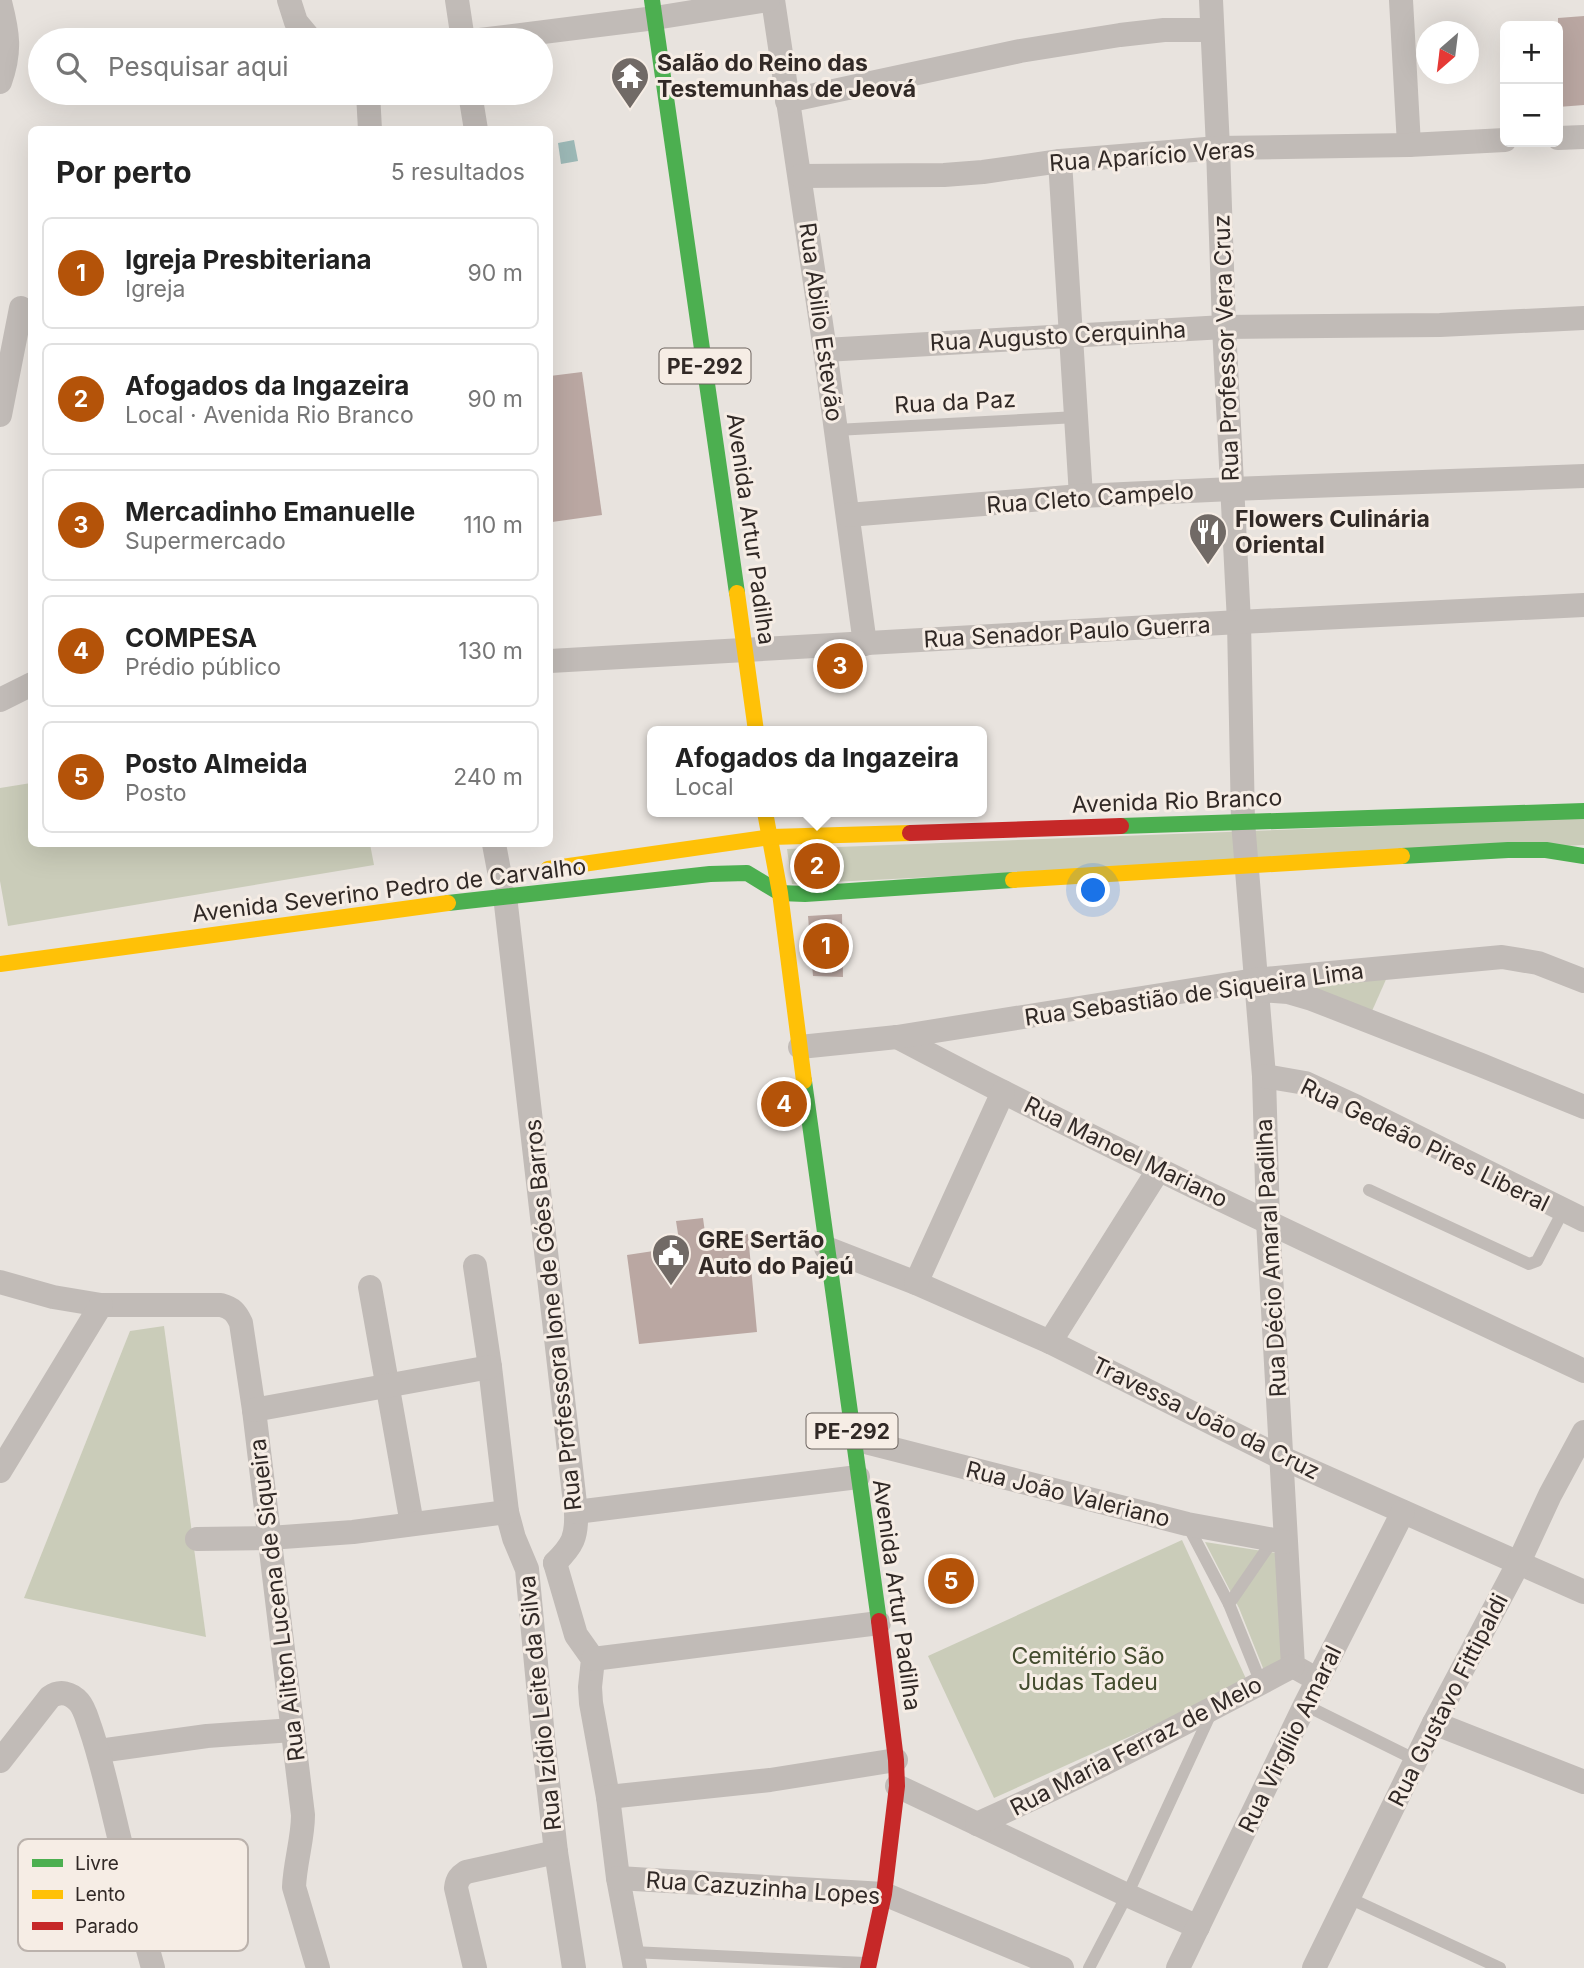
<!DOCTYPE html>
<html lang="pt">
<head>
<meta charset="utf-8">
<style>
	body { margin:0; font-family:Inter,sans-serif; background:#f2f2f2; color:#222 }
	.controls { position:absolute; right:21px; top:21px; display:grid; overflow:hidden; border-radius:10px; box-shadow:0 7px 28px #0002 }
	.controls button { width:63px; height:63px; display:grid; place-items:center; padding:0; border:0; border-bottom:2px solid #e0e0e0; background:#fff; color:#222; font:35px sans-serif }
	.compass { position:absolute; left:1416px; top:21px; width:63px; height:63px; border-radius:50%; background:#fff; box-shadow:0 7px 28px #0002; rotate:208deg }
	.you { position:absolute; left:1094px; top:891px; width:24px; height:24px; margin:-18px; border:5px solid #fff; border-radius:50%; background:#1a73e8; box-shadow:0 0 0 10px #1a73e833 }
	.badge { display:grid; place-items:center; width:46px; height:46px; border-radius:50%; background:#b45309; color:#fff; font-size:23px; font-weight:700 }
	.pin { position:absolute; translate:-50% -50%; border:4px solid #fff; box-shadow:0 2px 7px #0006 }
	.popup { position:absolute; left:647px; top:726px; width:340px; height:91px; box-sizing:border-box; display:grid; place-content:center; border-radius:10px; background:#fff; filter:drop-shadow(0 2px 5px #0005); font-size:23px; white-space:nowrap; color:#767676 }
	.popup b { font-size:26px; color:#222 }
	.popup::after { content:''; position:absolute; left:50%; top:100%; margin-left:-14px; border:14px solid transparent; border-top-color:#fff }
	.list { margin:0; padding:0; list-style:none }
	h2 { display:flex; justify-content:space-between; align-items:center; height:91px; margin:0; padding:0 28px; font-size:30px }
	h2 small { font-size:23px; font-weight:400; color:#767676 }
	.list li { display:grid; grid-template-columns:46px 1fr auto; gap:21px; align-items:center; box-sizing:border-box; height:112px; margin:0 14px 14px; padding:0 14px; border:2px solid #e0e0e0; border-radius:10px }
	.list b { display:block; font-size:26px; white-space:nowrap }
	.list p { margin:0; font-size:23px; white-space:nowrap; color:#767676 }
	.list em { font-size:23px; font-style:normal; color:#767676 }
	.icon { flex:none; width:38px; height:38px; fill:none; stroke:currentColor; stroke-width:2; stroke-linecap:round; stroke-linejoin:round }
	.map { position:relative; flex:none; width:1584px; height:1968px; overflow:hidden }
	.search { position:absolute; background:#fff; box-shadow:0 7px 28px #0002; left:28px; top:28px; width:525px; height:77px; display:flex; align-items:center; gap:18px; box-sizing:border-box; padding:0 24px; border-radius:38px; color:#767676; font-size:26px }
	.panel { position:absolute; background:#fff; box-shadow:0 7px 28px #0002; left:28px; top:126px; width:525px; height:721px; border-radius:10px }
	.map>svg:first-child { display:block }
	.green { fill:#caccb9 }
	.water { fill:#9cb8b6 }
	.building { fill:#baa7a2 }
	.lines { fill:none; stroke-linecap:round; stroke-linejoin:round }
	.lane { stroke:#c1bbb7; stroke-width:12 }
	.street { stroke:#c1bbb7; stroke-width:24 }
	.fast { stroke:#4caf50; stroke-width:16 }
	.slow { stroke:#ffc107; stroke-width:16 }
	.jam { stroke:#c62828; stroke-width:16 }
	.labels { text-anchor:middle; dominant-baseline:central; stroke-width:6; stroke-linejoin:round; paint-order:stroke }
	.shield { fill:#f6ede5; stroke:#6c645f; stroke-width:2 }
	.shield-label { font-size:21px; font-weight:bold; fill:#312926 }
	.poi-label { font-size:23px; font-weight:bold; fill:#312926; stroke:#f6ede5; text-anchor:start }
	.street-label { font-size:23px; fill:#312926; stroke:#f6ede5 }
	.park-label { font-size:23px; fill:#434c2e; stroke:#f6ede5 }
	.key { fill:#f6ede5; stroke:#bbb2ac; stroke-width:2 }
	.key-label { font-size:19px; fill:#312926 }
</style>
</head>
<body>
<div class="map">
<svg width="1584" height="1968" viewBox="0 0 1584 1968">
	<rect width="100%" height="100%" fill="#e8e3de"/>
	<g class="green">
		<path d="M31 783 32 844H370L374 865 8 926 0 881V788Z"/>
		<path d="M1584 818V845L792 884 787 849Z"/>
		<path d="M1388 975 1372 1011 1303 984Z"/>
		<path d="M164 1326 206 1637 24 1598 130 1331Z"/>
		<path d="M1182 1540 1248 1683 994 1798 928 1656Z"/>
		<path d="M1205 1542 1276 1553 1285 1663 1265 1673 1239 1608Z"/>
	</g>
	<path class="water" d="M574 140 578 161 561 164 558 143Z"/>
	<g class="building">
		<path d="M1584 16V105L1558 107V18Z"/>
		<path d="M582 372 602 515 552 522 550 507V376Z"/>
		<path d="M842 914 843 977 813 976 808 916Z"/>
		<path d="M703 1218 706 1240 748 1234 757 1332 639 1344 627 1255 680 1247 676 1221Z"/>
	</g>
	<g class="lines">
		<g class="lane">
			<path d="M836 430 1077 417"/>
			<path d="M1369 1190 1529 1264 1537 1261 1563 1211"/>
			<path d="M1187 1524 1229 1604"/>
			<path d="M1261 1683 1229 1604 1273 1540"/>
			<path d="M1305 1705 1416 1760"/>
			<path d="M1349 1898 1500 1968"/>
			<path d="M632 1952 865 1963"/>
			<path d="M1089 1968 1127 1895 1211 1713"/>
		</g>
		<g class="street">
			<path d="M289 0 296 22 311 40"/>
			<path d="M457 0 463 40"/>
			<path d="M773 0 825 350 865 644"/>
			<path d="M1211 0 1218 148 1224 327 1239 622 1243 822 1264 1076 1268 1221 1293 1666 1318 1680"/>
			<path d="M1401 0 1409 145"/>
			<path d="M0 2C8 33 11 51 0 82"/>
			<path d="M480 40 655 18 768 0"/>
			<path d="M368 93 370 130"/>
			<path d="M470 93 476 130"/>
			<path d="M787 101 1020 51 1120 35 1164 30H1212"/>
			<path d="M1558 138 1584 137"/>
			<path d="M1060 161 1081 496"/>
			<path d="M800 176 944 175 983 172 1060 161 1218 148 1409 145 1505 140"/>
			<path d="M825 350 1224 327 1440 325 1584 318"/>
			<path d="M0 415 21 308"/>
			<path d="M848 515 1081 496 1232 489 1584 476"/>
			<path d="M550 661 1239 622 1584 605"/>
			<path d="M0 700 32 684"/>
			<path d="M494 844 500 876"/>
			<path d="M505 896 576 1512C577 1537 573 1545 555 1563"/>
			<path d="M1260 990 1288 992 1312 999 1481 1065 1584 1107"/>
			<path d="M897 1037C1122 1156 1354 1263 1584 1371"/>
			<path d="M800 1047 897 1037 1255 980 1502 957 1538 963 1584 981"/>
			<path d="M1264 1076 1305 1083 1357 1107 1584 1220"/>
			<path d="M826 1248 916 1283 1050 1342 1280 1457 1584 1592"/>
			<path d="M475 1266 490 1367 507 1512 514 1538 527 1569 543 1737 556 1852 574 1968"/>
			<path d="M0 1282 53 1297 101 1305H221C232 1308 236 1312 241 1323L254 1410 303 1815C303 1839 295 1862 294 1887L318 1968"/>
			<path d="M916 1283 1003 1092"/>
			<path d="M370 1287 412 1524"/>
			<path d="M1050 1342 1159 1169"/>
			<path d="M254 1410 490 1367"/>
			<path d="M854 1439 1187 1524 1285 1542"/>
			<path d="M0 1471 101 1305"/>
			<path d="M576 1512 858 1477"/>
			<path d="M197 1539 269 1538 353 1532 507 1512"/>
			<path d="M555 1563 576 1635 593 1659 590 1687 591 1703 608 1797 618 1878 635 1968"/>
			<path d="M593 1659 879 1623"/>
			<path d="M1434 1723 1584 1782"/>
			<path d="M99 1751 207 1736 293 1730"/>
			<path d="M0 1761 50 1697C60 1690 71 1693 79 1702 85 1709 87 1719 90 1727 100 1756 107 1786 114 1816 126 1867 139 1917 153 1968"/>
			<path d="M897 1786 1127 1895 1198 1927"/>
			<path d="M608 1797 770 1780 896 1760"/>
			<path d="M977 1824C1085 1776 1189 1721 1293 1666"/>
			<path d="M618 1878 884 1894 1062 1968"/>
			<path d="M475 1968 456 1888C457 1879 460 1876 466 1872L556 1852"/>
			<path d="M1178 1968 1305 1705 1403 1512"/>
			<path d="M1314 1968 1434 1723 1519 1562 1550 1495 1584 1432"/>
		</g>
		<g class="fast">
			<path d="M652 0 737 593"/>
			<path d="M1121 826 1584 811"/>
			<path d="M1402 856 1508 850H1546L1584 856"/>
			<path d="M448 903 710 874 747 873 780 893 805 894 1013 880"/>
			<path d="M804 1081 879 1621"/>
		</g>
		<g class="slow">
			<path d="M737 593 756 731"/>
			<path d="M765 812 780 893 804 1081"/>
			<path d="M548 869 771 837 910 833"/>
			<path d="M1013 880 1402 856"/>
			<path d="M0 964 448 903"/>
		</g>
		<g class="jam">
			<path d="M910 833 1121 826"/>
			<path d="M868 1968 884 1894 897 1786 896 1760 879 1621"/>
		</g>
	</g>
	<defs>
		<symbol id="temple-pin" viewBox="-11 -11 22 30"><path d="M0 17L-7.5 6A9.5 9.5 0 1 1 7.5 6Z" fill="#716a66" stroke="#f6ede5"/><path d="M0-6L5-2H3V0L6.5 2.5H4V6H1.5V3h-3V6H-4V2.5H-6.5L-3 0V-2H-5Z" fill="#fff"/></symbol>
		<symbol id="restaurant-pin" viewBox="-11 -11 22 30"><path d="M0 17L-7.5 6A9.5 9.5 0 1 1 7.5 6Z" fill="#716a66" stroke="#f6ede5"/><path d="M-5-6h1v4h1v-4h1v4h1v-4h1v5L-1.5 .5V6h-2V.5L-5-1ZM5-6V6H3V1.5H1.5Q1.5-4 5-6Z" fill="#fff"/></symbol>
		<symbol id="civic-pin" viewBox="-11 -11 22 30"><path d="M0 17L-7.5 6A9.5 9.5 0 1 1 7.5 6Z" fill="#716a66" stroke="#f6ede5"/><path d="M-.6-6.5H3V-4.5H.6V-3L4-1V1h2V6H-6V1h2V-1L-.6-3ZM-1.2 2.5V6h2.4V2.5Z" fill="#fff"/></symbol>
	</defs>
	<g fill-rule="evenodd">
		<use href="#temple-pin" x="608" y="54" width="44" height="60"/>
		<use href="#restaurant-pin" x="1186" y="510" width="44" height="60"/>
		<use href="#civic-pin" x="649" y="1231" width="44" height="60"/>
	</g>
	<g class="labels">
		<g class="shield">
			<rect x="659.5" y="348.5" width="91" height="35" rx="5"/>
			<rect x="806.5" y="1413.5" width="91" height="35" rx="5"/>
		</g>
		<g class="shield-label">
			<text x="705" y="366">PE-292</text>
			<text x="852" y="1431">PE-292</text>
		</g>
		<g class="poi-label">
			<text x="657" y="63">Salão do Reino das<tspan x="657" dy="26">Testemunhas de Jeová</tspan></text>
			<text x="1235" y="519">Flowers Culinária<tspan x="1235" dy="26">Oriental</tspan></text>
			<text x="698" y="1240">GRE Sertão<tspan x="698" dy="26">Auto do Pajeú</tspan></text>
		</g>
		<g class="street-label">
			<text transform="translate(1152 156) rotate(-4)">Rua Aparício Veras</text>
			<text transform="translate(821 322) rotate(82)">Rua Abilio Estevão</text>
			<text transform="translate(1058 336) rotate(-3)">Rua Augusto Cerquinha</text>
			<text transform="translate(1226 348) rotate(-92)">Rua Professor Vera Cruz</text>
			<text transform="translate(955 402) rotate(-3)">Rua da Paz</text>
			<text transform="translate(1090 498) rotate(-4)">Rua Cleto Campelo</text>
			<text transform="translate(751 529) rotate(82)">Avenida Artur Padilha</text>
			<text transform="translate(1067 632) rotate(-3)">Rua Senador Paulo Guerra</text>
			<text transform="translate(1177 801) rotate(-2)">Avenida Rio Branco</text>
			<text transform="translate(389 890) rotate(-7)">Avenida Severino Pedro de Carvalho</text>
			<text transform="translate(1194 994) rotate(-8)">Rua Sebastião de Siqueira Lima</text>
			<text transform="translate(1425 1145) rotate(26)">Rua Gedeão Pires Liberal</text>
			<text transform="translate(1126 1152) rotate(26)">Rua Manoel Mariano</text>
			<text transform="translate(1271 1258) rotate(-93)">Rua Décio Amaral Padilha</text>
			<text transform="translate(553 1315) rotate(-96)">Rua Professora Ione de Góes Barros</text>
			<text transform="translate(1206 1418) rotate(26)">Travessa João da Cruz</text>
			<text transform="translate(1068 1494) rotate(14)">Rua João Valeriano</text>
			<text transform="translate(897 1595) rotate(82)">Avenida Artur Padilha</text>
			<text transform="translate(277 1600) rotate(-97)">Rua Ailton Lucena de Siqueira</text>
			<text transform="translate(1448 1700) rotate(-63)">Rua Gustavo Fittipaldi</text>
			<text transform="translate(540 1703) rotate(-96)">Rua Izídio Leite da Silva</text>
			<text transform="translate(1290 1739) rotate(-64)">Rua Virgílio Amaral</text>
			<text transform="translate(1136 1746) rotate(-27)">Rua Maria Ferraz de Melo</text>
			<text transform="translate(763 1888) rotate(4)">Rua Cazuzinha Lopes</text>
		</g>
		<g class="park-label">
			<text x="1088" y="1656">Cemitério São<tspan x="1088" dy="26">Judas Tadeu</tspan></text>
		</g>
	</g>
	<rect x="18" y="1839" width="230" height="112" rx="10" class="key"/>
	<rect x="32" y="1859" width="31" height="8" fill="#4caf50"/>
	<rect x="32" y="1890" width="31" height="9" fill="#ffc107"/>
	<rect x="32" y="1922" width="31" height="8" fill="#c62828"/>
	<g class="key-label">
		<text x="75" y="1870">Livre</text>
		<text x="75" y="1901">Lento</text>
		<text x="75" y="1933">Parado</text>
	</g>
</svg>
<div class="controls">
<button>+</button>
<button>−</button>
</div>
<svg class="compass" viewBox="-18 -18 36 36"><path d="M0-13l5 13h-10z" fill="#e53935"/><path d="M0 13l5-13h-10z" fill="#767676"/></svg>
<div class="you"></div>
<div class="pin badge" style="left:826px;top:946px">1</div>
<div class="pin badge" style="left:817px;top:866px">2</div>
<div class="popup"><b>Afogados da Ingazeira</b>Local</div>
<div class="pin badge" style="left:840px;top:666px">3</div>
<div class="pin badge" style="left:784px;top:1104px">4</div>
<div class="pin badge" style="left:951px;top:1581px">5</div>
<div class="search"><svg class="icon" aria-label="search" viewBox="0 0 24 24"><circle cx="10" cy="10" r="6"/><path d="M15 15l6 6"/></svg>Pesquisar aqui</div>
<section class="panel">
<h2>Por perto<small>5 resultados</small></h2>
<ul class="list">
<li><span class="badge">1</span><div><b>Igreja Presbiteriana</b><p>Igreja</p></div><em>90 m</em></li>
<li><span class="badge">2</span><div><b>Afogados da Ingazeira</b><p>Local · Avenida Rio Branco</p></div><em>90 m</em></li>
<li><span class="badge">3</span><div><b>Mercadinho Emanuelle</b><p>Supermercado</p></div><em>110 m</em></li>
<li><span class="badge">4</span><div><b>COMPESA</b><p>Prédio público</p></div><em>130 m</em></li>
<li><span class="badge">5</span><div><b>Posto Almeida</b><p>Posto</p></div><em>240 m</em></li>
</ul>
</section>
</div>
</body>
</html>
